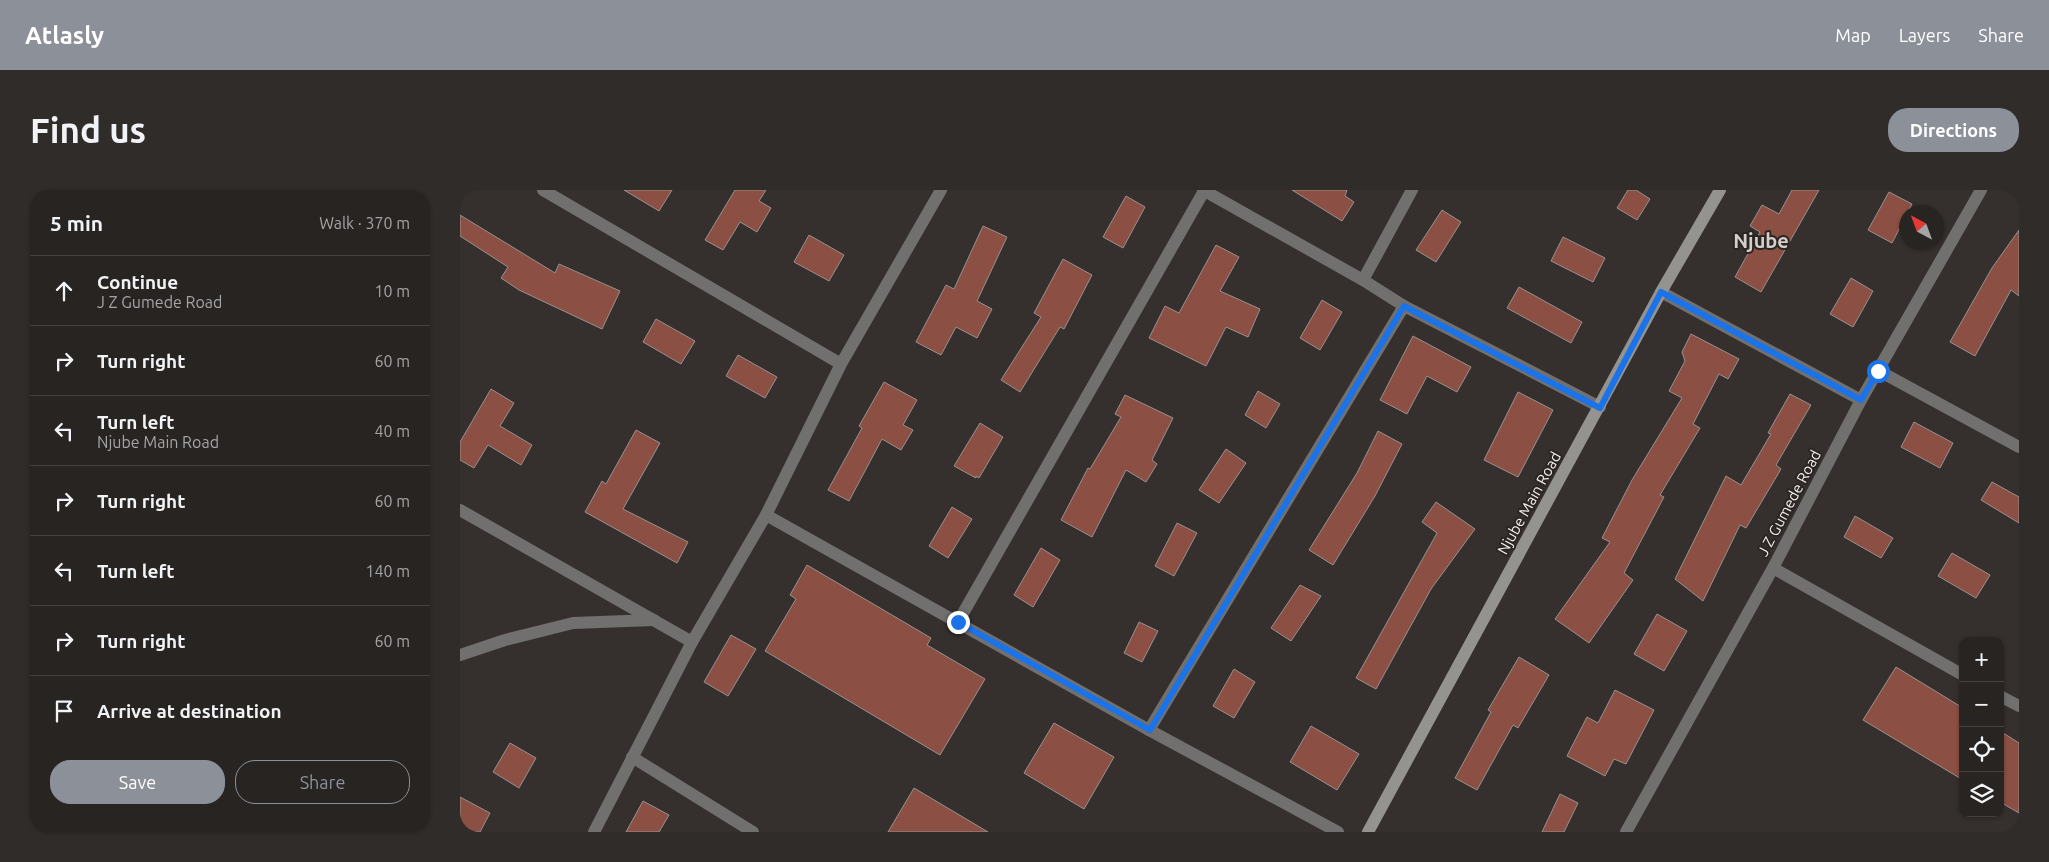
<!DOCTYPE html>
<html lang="en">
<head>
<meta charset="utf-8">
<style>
	body { margin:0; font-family:Ubuntu,sans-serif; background:#302c2a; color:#f1f3f6 }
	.controls { position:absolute; right:15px; bottom:15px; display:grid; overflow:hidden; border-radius:10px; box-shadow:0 1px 4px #0004 }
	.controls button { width:45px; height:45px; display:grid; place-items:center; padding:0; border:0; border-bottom:1px solid #444140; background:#282422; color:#f1f3f6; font:25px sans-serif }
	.compass { position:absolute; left:1439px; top:15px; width:45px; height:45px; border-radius:50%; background:#282422; box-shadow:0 1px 4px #0004; rotate:319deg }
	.stop { position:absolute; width:15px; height:15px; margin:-11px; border:4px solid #1a73e8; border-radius:50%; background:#fff }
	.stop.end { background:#1a73e8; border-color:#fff; box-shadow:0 1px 5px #0008 }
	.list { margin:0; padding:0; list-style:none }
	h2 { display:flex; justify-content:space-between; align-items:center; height:65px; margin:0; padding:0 20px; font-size:21px }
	h2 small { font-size:16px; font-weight:400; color:#a5a4a5 }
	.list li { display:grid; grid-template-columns:32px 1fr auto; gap:15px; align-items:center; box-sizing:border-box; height:70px; padding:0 20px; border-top:1px solid #444140 }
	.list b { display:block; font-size:19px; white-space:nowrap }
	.list p { margin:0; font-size:16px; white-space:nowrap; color:#a5a4a5 }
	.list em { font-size:16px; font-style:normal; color:#a5a4a5 }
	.actions { display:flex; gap:10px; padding:15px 20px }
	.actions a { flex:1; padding:11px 0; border:1px solid #8c9099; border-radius:20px; text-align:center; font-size:18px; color:#8c9099 }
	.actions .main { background:#8c9099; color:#fff }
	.icon { flex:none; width:28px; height:28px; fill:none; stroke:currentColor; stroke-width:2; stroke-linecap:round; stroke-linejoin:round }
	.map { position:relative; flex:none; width:1559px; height:642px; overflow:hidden; border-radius:20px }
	header { display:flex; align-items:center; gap:30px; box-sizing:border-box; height:70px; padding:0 25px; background:#8c9099; color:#fff }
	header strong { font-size:24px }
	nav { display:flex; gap:28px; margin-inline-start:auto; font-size:18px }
	.intro { display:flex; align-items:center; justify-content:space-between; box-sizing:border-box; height:120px; padding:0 30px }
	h1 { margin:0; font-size:35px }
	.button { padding:12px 22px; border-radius:20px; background:#8c9099; color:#fff; font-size:18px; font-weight:700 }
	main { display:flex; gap:30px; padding:0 30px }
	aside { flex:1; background:#282422; border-radius:20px; box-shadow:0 1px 4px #0004 }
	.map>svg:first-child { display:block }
	.building { fill:#8c4f44; stroke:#989190 }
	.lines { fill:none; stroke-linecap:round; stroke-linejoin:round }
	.street { stroke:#71706e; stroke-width:12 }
	.secondary { stroke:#95938f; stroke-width:12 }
	.route { stroke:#1a73e8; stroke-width:6 }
	.labels { text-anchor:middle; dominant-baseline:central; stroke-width:4; stroke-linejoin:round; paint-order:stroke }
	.street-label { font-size:15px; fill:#f3f0ee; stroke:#2b2623 }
	.district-label { font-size:20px; font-weight:bold; fill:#d5cfcb; stroke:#2b2623 }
</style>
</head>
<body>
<header>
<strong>Atlasly</strong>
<nav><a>Map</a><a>Layers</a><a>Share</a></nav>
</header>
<div class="intro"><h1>Find us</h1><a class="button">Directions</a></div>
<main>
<aside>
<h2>5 min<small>Walk · 370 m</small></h2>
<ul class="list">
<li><svg class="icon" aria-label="ahead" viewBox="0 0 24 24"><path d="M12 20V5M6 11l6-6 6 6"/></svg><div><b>Continue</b><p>J Z Gumede Road</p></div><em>10 m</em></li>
<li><svg class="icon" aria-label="right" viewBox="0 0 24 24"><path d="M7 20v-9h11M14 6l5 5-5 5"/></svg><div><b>Turn right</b></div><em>60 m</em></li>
<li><svg class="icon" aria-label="left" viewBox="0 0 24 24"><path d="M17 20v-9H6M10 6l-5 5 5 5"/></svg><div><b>Turn left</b><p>Njube Main Road</p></div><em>40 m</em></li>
<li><svg class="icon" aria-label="right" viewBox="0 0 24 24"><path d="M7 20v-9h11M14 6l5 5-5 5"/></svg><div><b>Turn right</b></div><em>60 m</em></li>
<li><svg class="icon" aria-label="left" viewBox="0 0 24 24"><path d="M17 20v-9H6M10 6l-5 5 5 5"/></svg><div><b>Turn left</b></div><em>140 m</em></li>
<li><svg class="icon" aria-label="right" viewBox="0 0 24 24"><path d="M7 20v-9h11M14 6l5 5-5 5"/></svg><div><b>Turn right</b></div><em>60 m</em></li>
<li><svg class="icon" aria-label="arrive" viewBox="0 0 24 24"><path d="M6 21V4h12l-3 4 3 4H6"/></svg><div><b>Arrive at destination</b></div></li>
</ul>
<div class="actions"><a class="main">Save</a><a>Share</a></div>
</aside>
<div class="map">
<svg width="1559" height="642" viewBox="0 0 1559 642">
	<rect width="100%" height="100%" fill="#35302d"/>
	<g class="building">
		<path d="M164 0H212L199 21Z"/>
		<path d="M275 0H306L299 11 311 18 297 42 280 32 263 60 245 50Z"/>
		<path d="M832 0H887L885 6 894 12 882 31Z"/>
		<path d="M1168 0H1176L1190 9 1177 30 1157 18Z"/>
		<path d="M1332 0H1359L1301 102 1275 87 1300 42 1290 36 1302 15 1319 24Z"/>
		<path d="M1429 2 1452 14 1432 53 1408 40Z"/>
		<path d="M666 6 685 17 663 58 643 47Z"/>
		<path d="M982 20 1001 32 976 72 956 60Z"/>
		<path d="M0 25 95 83 99 74 160 101 142 139 59 100 41 88 48 77 0 46Z"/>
		<path d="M523 36 547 47 517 111 532 119 517 148 496 137 481 165 456 152 486 95 494 99Z"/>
		<path d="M1559 40V106L1551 100 1515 166 1490 152 1532 78Z"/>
		<path d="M349 45 384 65 369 91 334 72Z"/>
		<path d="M1103 47 1145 68 1133 92 1091 71Z"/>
		<path d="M756 55 779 67 760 101 800 119 788 147 766 137 746 176 689 148 705 116 719 123Z"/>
		<path d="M603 69 632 85 604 139 600 137 560 202 541 190 581 127 574 123Z"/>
		<path d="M1391 88 1413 101 1393 137 1370 124Z"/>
		<path d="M1059 97 1122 132 1111 153 1047 118Z"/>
		<path d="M862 110 882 122 860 160 840 148Z"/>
		<path d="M196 129 235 151 221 174 183 152Z"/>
		<path d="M1231 144 1279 169 1268 189 1259 184 1233 234 1240 238 1200 305 1204 307 1164 383 1173 390 1129 453 1095 429 1150 352 1142 348 1172 290 1222 208 1209 201 1225 171 1222 162Z"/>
		<path d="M953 146 1011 177 997 202 967 186 947 224 920 210Z"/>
		<path d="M278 165 317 187 305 208 266 186Z"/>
		<path d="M424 192 457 210 443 235 453 240 441 260 422 249 389 311 368 300 402 238 399 236Z"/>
		<path d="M31 199 54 213 40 236 72 255 61 275 28 255 14 278 0 270V252Z"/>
		<path d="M798 201 820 214 806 238 785 225Z"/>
		<path d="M1058 202 1093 220 1058 287 1024 270Z"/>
		<path d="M1330 204 1351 215 1316 275 1321 279 1286 338 1280 335 1243 411 1215 389 1266 286 1281 295 1311 244 1308 243Z"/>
		<path d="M665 205 713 228 692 270 697 274 686 292 666 280 632 347 601 330 628 278 630 279 661 227 655 224Z"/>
		<path d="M1454 232 1493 253 1480 278 1441 257Z"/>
		<path d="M520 233 543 247 519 288 516 286V288L494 276Z"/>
		<path d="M176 240 200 253 163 319 228 352 217 373 125 322 142 291 146 294Z"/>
		<path d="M918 241 942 254 915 306 873 375 849 360 897 283Z"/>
		<path d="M766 259 786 273 759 313 739 300Z"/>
		<path d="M1532 292 1559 307V333L1521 310Z"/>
		<path d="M976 312 1015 339 971 399 916 499 896 488 977 343 962 332Z"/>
		<path d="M492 317 512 329 488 368 469 356Z"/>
		<path d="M1395 326 1433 348 1421 368 1384 347Z"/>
		<path d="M717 333 737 343 714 386 695 376Z"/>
		<path d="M581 358 600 370 573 417 554 405Z"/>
		<path d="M1492 363 1530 385 1516 408 1478 386Z"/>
		<path d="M347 375 471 448 467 455 525 489 480 565 305 461 336 409 330 405Z"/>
		<path d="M840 395 861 406 831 451 811 438Z"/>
		<path d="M1197 424 1227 441 1204 481 1174 464Z"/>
		<path d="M679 432 698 441 682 472 664 463Z"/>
		<path d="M271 445 296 459 268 506 244 492Z"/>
		<path d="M1059 467 1089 485 1058 538 1053 535 1017 600 995 588 1031 522 1028 520Z"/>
		<path d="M1436 477 1503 518V590L1403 530Z"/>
		<path d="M774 479 795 492 774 528 753 516Z"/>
		<path d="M1155 500 1194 520 1166 574 1154 569 1145 586 1107 566 1127 527 1138 533Z"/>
		<path d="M594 533 654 567 624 619 564 583Z"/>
		<path d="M851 536 899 564 877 600 830 572Z"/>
		<path d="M1540 541 1559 553V623L1540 612Z"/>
		<path d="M50 553 76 568 59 598 33 582Z"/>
		<path d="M454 598 528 642H428Z"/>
		<path d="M1100 604 1118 613 1104 642H1082Z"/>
		<path d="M0 607 30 623 20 642H0Z"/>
		<path d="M183 611 209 625 199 642H166Z"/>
	</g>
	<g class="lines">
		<g class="street">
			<path d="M83 0 381 174"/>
			<path d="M743 0 903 90 944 116 1140 217"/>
			<path d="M903 90 952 0"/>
			<path d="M1201 102 1401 210"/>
			<path d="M1419 181 1559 257"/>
			<path d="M0 320 232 452"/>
			<path d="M306 325 689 540 878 642"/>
			<path d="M1313 378 1503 485"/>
			<path d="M498 432 744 1"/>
			<path d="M0 465 45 450 113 433 194 430"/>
			<path d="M1540 506 1559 516"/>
			<path d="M689 540 944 116"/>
			<path d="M172 567 293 642"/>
			<path d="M134 642 232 452 306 325 381 174 481 0"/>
			<path d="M1166 642 1313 378 1401 210 1521 0"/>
		</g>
		<path class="secondary" d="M908 642 1201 102 1260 0"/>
	</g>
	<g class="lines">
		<path class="route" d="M498 432 690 540 944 116 1140 218 1201 102 1401 210 1418 181"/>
	</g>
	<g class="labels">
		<g class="street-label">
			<text transform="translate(1069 313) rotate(-61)">Njube Main Road</text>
			<text transform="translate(1329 313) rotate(-62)">J Z Gumede Road</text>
		</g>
		<g class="district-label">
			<text x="1301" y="50">Njube</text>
		</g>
	</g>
</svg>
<div class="controls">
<button>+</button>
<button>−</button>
<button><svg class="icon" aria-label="locate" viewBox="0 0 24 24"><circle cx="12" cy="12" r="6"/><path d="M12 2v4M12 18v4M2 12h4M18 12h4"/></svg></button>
<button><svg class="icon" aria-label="layers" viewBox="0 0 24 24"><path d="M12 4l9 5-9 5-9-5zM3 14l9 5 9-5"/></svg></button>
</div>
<svg class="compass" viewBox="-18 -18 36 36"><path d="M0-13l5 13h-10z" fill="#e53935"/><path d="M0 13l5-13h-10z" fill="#a5a4a5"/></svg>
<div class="stop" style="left:1418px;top:181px"></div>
<div class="stop end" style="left:498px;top:432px"></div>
</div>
</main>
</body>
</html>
